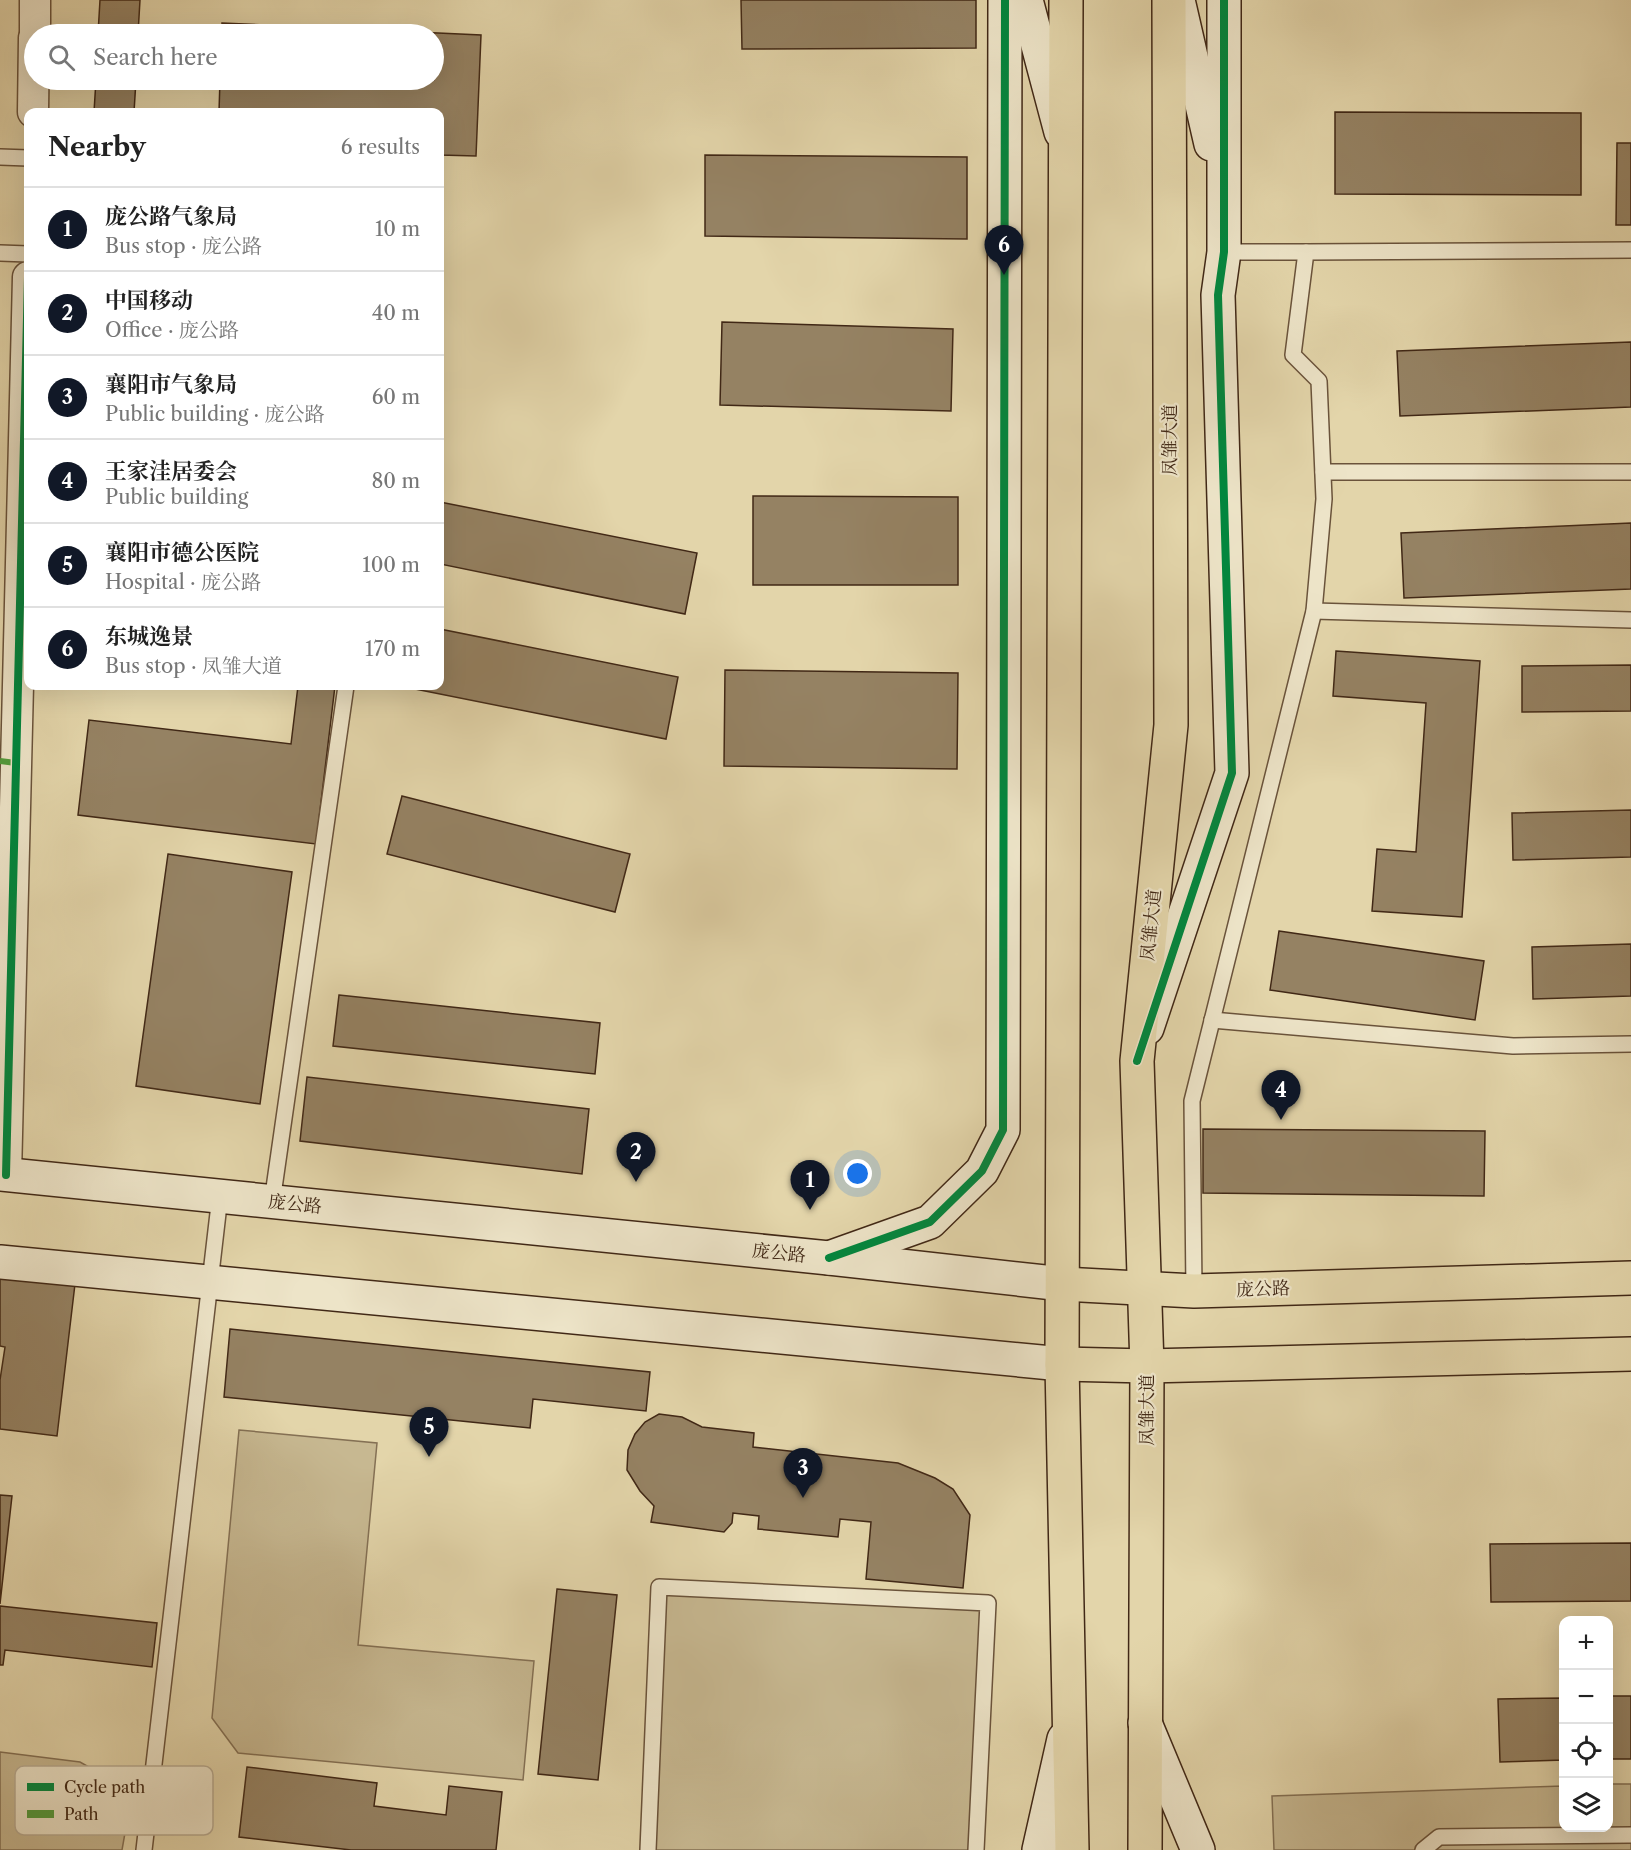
<!DOCTYPE html>
<html lang="en">
<head>
<meta charset="utf-8">
<style>
	body { margin:0; font-family:"Libre Caslon Text","Noto Serif SC",serif; background:#f2f2f2; color:#222 }
	.controls { position:absolute; right:18px; bottom:18px; display:grid; overflow:hidden; border-radius:12px; box-shadow:0 6px 24px #0002 }
	.controls button { width:54px; height:54px; display:grid; place-items:center; padding:0; border:0; border-bottom:2px solid #e0e0e0; background:#fff; color:#222; font:30px sans-serif }
	.you { position:absolute; left:858px; top:1174px; width:21px; height:21px; margin:-15px; border:4px solid #fff; border-radius:50%; background:#1a73e8; box-shadow:0 0 0 9px #1a73e833 }
	.badge { display:grid; place-items:center; width:39px; height:39px; border-radius:50%; background:#111827; color:#fff; font-size:20px; font-weight:700 }
	.pin { position:absolute; translate:-50% -50px; filter:drop-shadow(0 2px 3px #0008) }
	.pin::after { content:''; position:absolute; top:32px; width:21px; height:18px; background:inherit; clip-path:polygon(0 0,100% 0,50% 100%) }
	.list { margin:0; padding:0; list-style:none }
	h2 { display:flex; justify-content:space-between; align-items:center; height:78px; margin:0; padding:0 24px; font-size:26px }
	h2 small { font-size:20px; font-weight:400; color:#767676 }
	.list li { display:grid; grid-template-columns:39px 1fr auto; gap:18px; align-items:center; box-sizing:border-box; height:84px; padding:0 24px; border-top:2px solid #e0e0e0 }
	.list b { display:block; font-size:22px; white-space:nowrap }
	.list p { margin:0; font-size:20px; white-space:nowrap; color:#767676 }
	.list em { font-size:20px; font-style:normal; color:#767676 }
	.icon { flex:none; width:33px; height:33px; fill:none; stroke:currentColor; stroke-width:2; stroke-linecap:round; stroke-linejoin:round }
	.map { position:relative; flex:none; width:1631px; height:1850px; overflow:hidden }
	.search { position:absolute; background:#fff; box-shadow:0 6px 24px #0002; left:24px; top:24px; width:420px; height:66px; display:flex; align-items:center; gap:15px; box-sizing:border-box; padding:0 21px; border-radius:33px; color:#767676; font-size:22px }
	.panel { position:absolute; background:#fff; box-shadow:0 6px 24px #0002; left:24px; top:108px; width:420px; height:582px; border-radius:12px }
	.map>svg:first-child { display:block }
	.green { fill:#c7b891; stroke:#847054; stroke-width:1.5 }
	.building { fill:#958263; stroke:#412816; stroke-width:1.5 }
	.lines { fill:none; stroke-linecap:round; stroke-linejoin:round }
	.lane-casing { stroke:#6a533b; stroke-width:18 }
	.street-casing { stroke:#6a533b; stroke-width:33 }
	.secondary-casing { stroke:#412816; stroke-width:36 }
	.primary-casing { stroke:#412816; stroke-width:36 }
	.lane { stroke:#ede4c8; stroke-width:15 }
	.street { stroke:#ede4c8; stroke-width:30 }
	.secondary { stroke:#ede4c8; stroke-width:33 }
	.primary { stroke:#e3d5aa; stroke-width:33 }
	.quiet { stroke:#539c3d; stroke-width:6; stroke-dasharray:12 6; stroke-linecap:butt }
	.cycleway-casing { stroke:#ede4c8; stroke-width:11 }
	.cycleway { stroke:#00873e; stroke-width:8 }
	.labels { text-anchor:middle; dominant-baseline:central; stroke-width:4.5; stroke-linejoin:round; paint-order:stroke }
	.street-label { font-size:18px; fill:#412816; stroke:#ede4c8 }
	.key { fill:#ede4c8; stroke:#b9ac93; stroke-width:1.5 }
	.key-label { font-size:16px; fill:#412816 }
</style>
</head>
<body>
<div class="map">
<svg width="1631" height="1850" viewBox="0 0 1631 1850">
	<rect width="100%" height="100%" fill="#e3d5aa"/>
	<filter id="stains"><feTurbulence type="fractalNoise" baseFrequency=".00333" numOctaves="4"/><feColorMatrix values="0 0 0 0 .2 0 0 0 0 .09 0 0 0 0 .02 0 0 0 .5 -.17"/></filter>
	<radialGradient id="worn" r=".72"><stop offset=".6" stop-color="#630" stop-opacity="0"/><stop offset="1" stop-color="#630" stop-opacity=".3"/></radialGradient>
	<g class="green">
		<path d="M239 1430 377 1443 358 1645 534 1661 523 1780 238 1753 212 1718Z"/>
		<path d="M659 1587 988 1603 976 1850H648Z"/>
		<path d="M0 1752 80 1762 112 1780 125 1833 122 1850H0Z"/>
		<path d="M1609 1784H1631V1850H1274L1272 1796 1563 1786 1564 1828H1608Z"/>
	</g>
	<g class="building">
		<path d="M100 0H140L138 34H98Z"/>
		<path d="M741 0H976V48L742 49Z"/>
		<path d="M222 23 481 35 476 156 440 155V112H219L220 80H434V34H222Z"/>
		<path d="M96 80H136L134 112H94Z"/>
		<path d="M1335 112 1581 113V195L1335 194Z"/>
		<path d="M1617 143H1631V225H1616Z"/>
		<path d="M705 155 967 157V239L705 236Z"/>
		<path d="M722 322 953 329 951 411 720 405Z"/>
		<path d="M1631 342V407L1400 416 1397 351Z"/>
		<path d="M753 496 958 497V585H753Z"/>
		<path d="M440 502 697 553 685 614 440 564Z"/>
		<path d="M1631 523V589L1404 598 1401 533Z"/>
		<path d="M440 629 678 677 666 739 400 686H440Z"/>
		<path d="M1336 651 1480 661 1462 917 1372 911 1377 849 1416 852 1426 703 1333 696Z"/>
		<path d="M1631 665V711L1522 712V666Z"/>
		<path d="M725 670 958 673 957 769 724 766Z"/>
		<path d="M298 686H335L316 844 78 815 89 720 291 744Z"/>
		<path d="M402 796 630 854 615 912 387 854Z"/>
		<path d="M1631 810V857L1513 860 1512 813Z"/>
		<path d="M168 854 292 872 260 1104 136 1086Z"/>
		<path d="M1279 931 1484 961 1475 1020 1270 990Z"/>
		<path d="M1631 944V996L1533 999 1532 947Z"/>
		<path d="M339 995 600 1023 595 1074 333 1046Z"/>
		<path d="M307 1077 589 1109 582 1174 300 1141Z"/>
		<path d="M1203 1129 1485 1131 1484 1196 1203 1193Z"/>
		<path d="M0 1275 75 1284 57 1436 0 1429V1380L5 1347 0 1346Z"/>
		<path d="M230 1329 650 1372 646 1411 533 1399 530 1428 224 1397Z"/>
		<path d="M659 1414 682 1417 702 1427 754 1433 753 1447 898 1463 935 1478 953 1489 970 1515 963 1588 866 1579 871 1522 840 1519 838 1537 758 1529 759 1516 733 1513 732 1523 724 1532 651 1522 654 1506 640 1491 627 1470 628 1450 635 1434 645 1422Z"/>
		<path d="M0 1495 12 1496 0 1604Z"/>
		<path d="M1631 1543V1601L1491 1602 1490 1544Z"/>
		<path d="M557 1589 617 1595 598 1780 538 1774Z"/>
		<path d="M0 1606 157 1623 152 1667 5 1650 3 1665H0Z"/>
		<rect x="1608" y="1696" width="23" height="63"/>
		<path d="M1564 1698V1760L1500 1762 1498 1699Z"/>
		<path d="M247 1767 377 1783 374 1806 446 1815 449 1786 502 1792 496 1850H351L239 1837Z"/>
	</g>
	<g class="lines">
		<defs>
			<g id="lane">
				<path d="M0 157 28 158"/>
				<path d="M1224 252H1306"/>
				<path d="M0 253 28 254"/>
				<path d="M1323 472H1631"/>
				<path d="M1314 611 1631 620"/>
				<path d="M1212 1020 1513 1046 1631 1044"/>
				<path d="M272 1202 346 686"/>
				<path d="M1194 1291 1192 1101 1314 611 1324 499 1319 381 1293 355 1306 252 1631 250"/>
				<path d="M144 1850 220 1196"/>
				<path d="M648 1850 659 1587 988 1603 976 1850"/>
				<path d="M1423 1850 1439 1837 1631 1835"/>
			</g>
			<g id="street">
				<path d="M35 34V0"/>
				<path d="M33 112 34 38"/>
				<path d="M6 1175 28 277"/>
			</g>
			<g id="secondary">
				<path d="M1026 0 1061 132"/>
				<path d="M1178 0 1211 144"/>
				<path d="M1147 1028 1232 773 1218 295 1224 252V0"/>
				<path d="M0 1174 829 1258 1063 1284"/>
				<path d="M829 1258 930 1222 982 1171 1003 1130 1005 0"/>
				<path d="M0 1262 1062 1364"/>
				<path d="M1145 1723 1198 1850"/>
				<path d="M1039 1850 1064 1739"/>
			</g>
			<g id="primary">
				<path d="M1066 0 1062 1364 1072 1850"/>
				<path d="M1063 1284 1194 1291 1631 1278"/>
				<path d="M1062 1364 1147 1366 1631 1354"/>
				<path d="M1145 1850 1147 1366 1137 1061 1171 725 1169 0"/>
			</g>
		</defs>
		<use href="#lane" class="lane-casing"/>
		<use href="#street" class="street-casing"/>
		<use href="#secondary" class="secondary-casing"/>
		<use href="#primary" class="primary-casing"/>
		<use href="#lane" class="lane"/>
		<use href="#street" class="street"/>
		<use href="#secondary" class="secondary"/>
		<use href="#primary" class="primary"/>
		<path class="quiet" d="M0 761 16 763"/>
		<defs>
			<g id="cycleway">
				<path d="M1137 1061 1232 773 1218 295 1224 252V0"/>
				<path d="M6 1175 28 277"/>
				<path d="M829 1258 930 1222 982 1171 1003 1130 1005 0"/>
			</g>
		</defs>
		<use href="#cycleway" class="cycleway-casing"/>
		<use href="#cycleway" class="cycleway"/>
	</g>
	<g class="labels">
		<g class="street-label">
			<text transform="translate(1170 440) rotate(-90)">凤雏大道</text>
			<text transform="translate(1151 925) rotate(-84)">凤雏大道</text>
			<text transform="translate(295 1204) rotate(6)">庞公路</text>
			<text transform="translate(779 1253) rotate(6)">庞公路</text>
			<text transform="translate(1263 1289) rotate(-2)">庞公路</text>
			<text transform="translate(1147 1410) rotate(-90)">凤雏大道</text>
		</g>
	</g>
	<rect x="15" y="1766" width="198" height="69" rx="9" class="key"/>
	<rect x="27" y="1783" width="27" height="8" fill="#00873e"/>
	<rect x="27" y="1810" width="27" height="8" fill="#539c3d"/>
	<g class="key-label">
		<text x="64" y="1793">Cycle path</text>
		<text x="64" y="1820">Path</text>
	</g>
	<rect width="100%" height="100%" filter="url(#stains)"/>
	<rect width="100%" height="100%" fill="url(#worn)"/>
</svg>
<div class="controls">
<button>+</button>
<button>−</button>
<button><svg class="icon" aria-label="locate" viewBox="0 0 24 24"><circle cx="12" cy="12" r="6"/><path d="M12 2v4M12 18v4M2 12h4M18 12h4"/></svg></button>
<button><svg class="icon" aria-label="layers" viewBox="0 0 24 24"><path d="M12 4l9 5-9 5-9-5zM3 14l9 5 9-5"/></svg></button>
</div>
<div class="you"></div>
<div class="pin badge" style="left:810px;top:1210px">1</div>
<div class="pin badge" style="left:636px;top:1182px">2</div>
<div class="pin badge" style="left:803px;top:1498px">3</div>
<div class="pin badge" style="left:1281px;top:1120px">4</div>
<div class="pin badge" style="left:429px;top:1457px">5</div>
<div class="pin badge" style="left:1004px;top:275px">6</div>
<div class="search"><svg class="icon" aria-label="search" viewBox="0 0 24 24"><circle cx="10" cy="10" r="6"/><path d="M15 15l6 6"/></svg>Search here</div>
<section class="panel">
<h2>Nearby<small>6 results</small></h2>
<ul class="list">
<li><span class="badge">1</span><div><b>庞公路气象局</b><p>Bus stop · 庞公路</p></div><em>10 m</em></li>
<li><span class="badge">2</span><div><b>中国移动</b><p>Office · 庞公路</p></div><em>40 m</em></li>
<li><span class="badge">3</span><div><b>襄阳市气象局</b><p>Public building · 庞公路</p></div><em>60 m</em></li>
<li><span class="badge">4</span><div><b>王家洼居委会</b><p>Public building</p></div><em>80 m</em></li>
<li><span class="badge">5</span><div><b>襄阳市德公医院</b><p>Hospital · 庞公路</p></div><em>100 m</em></li>
<li><span class="badge">6</span><div><b>东城逸景</b><p>Bus stop · 凤雏大道</p></div><em>170 m</em></li>
</ul>
</section>
</div>
</body>
</html>
